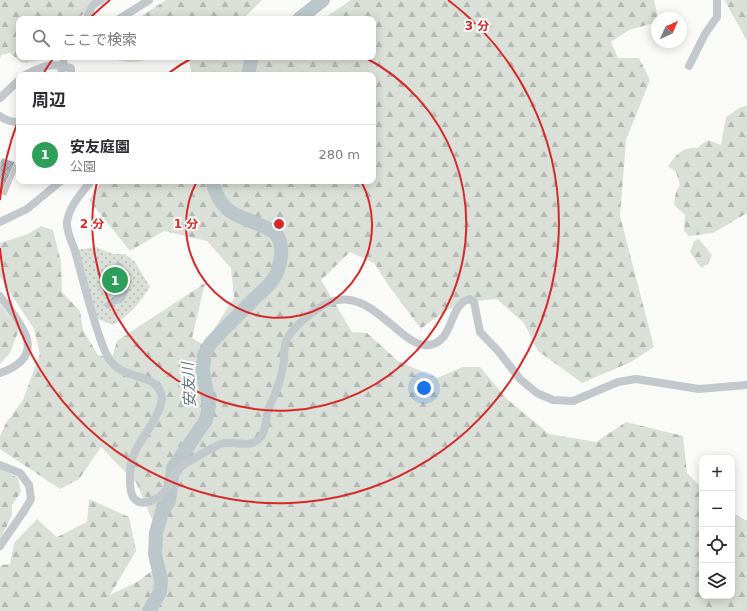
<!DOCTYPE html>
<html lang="ja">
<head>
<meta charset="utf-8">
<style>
	body { margin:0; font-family:"DejaVu Sans","Noto Sans JP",sans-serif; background:#f2f2f3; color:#2b2b33 }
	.controls { position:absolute; right:12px; bottom:12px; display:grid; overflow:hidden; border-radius:8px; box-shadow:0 2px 10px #0003 }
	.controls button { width:36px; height:36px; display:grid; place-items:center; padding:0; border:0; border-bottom:1px solid #e1e1e2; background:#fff; color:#2b2b33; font:20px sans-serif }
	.compass { position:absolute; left:651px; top:12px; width:36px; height:36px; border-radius:50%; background:#fff; box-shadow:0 2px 10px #0003; rotate:45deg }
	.you { position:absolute; left:424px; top:388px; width:14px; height:14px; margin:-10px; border:3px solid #fff; border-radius:50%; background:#1a73e8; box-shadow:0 0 0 6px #1a73e833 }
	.badge { display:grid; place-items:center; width:26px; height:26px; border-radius:50%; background:#0b8043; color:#fff; font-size:13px; font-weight:700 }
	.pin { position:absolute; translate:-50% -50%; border:2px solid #fff; box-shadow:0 1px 4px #0006 }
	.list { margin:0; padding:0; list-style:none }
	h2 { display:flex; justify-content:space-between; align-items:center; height:52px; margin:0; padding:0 16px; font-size:17px }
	h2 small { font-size:13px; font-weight:400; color:#7c7c81 }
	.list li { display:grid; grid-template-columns:26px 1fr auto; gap:12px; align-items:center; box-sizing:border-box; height:60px; padding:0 16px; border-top:1px solid #e1e1e2 }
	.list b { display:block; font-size:15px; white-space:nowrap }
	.list p { margin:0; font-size:13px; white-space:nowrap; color:#7c7c81 }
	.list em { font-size:13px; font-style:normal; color:#7c7c81 }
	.icon { flex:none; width:22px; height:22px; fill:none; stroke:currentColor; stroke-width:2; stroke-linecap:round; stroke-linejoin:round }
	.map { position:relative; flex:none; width:747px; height:611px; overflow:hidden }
	.search { position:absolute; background:#fff; box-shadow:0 2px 10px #0003; left:16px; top:16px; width:360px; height:44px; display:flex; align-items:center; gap:10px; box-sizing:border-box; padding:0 14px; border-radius:8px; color:#7c7c81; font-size:15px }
	.panel { position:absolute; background:#fff; box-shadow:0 2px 10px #0003; left:16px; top:72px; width:360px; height:112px; border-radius:8px }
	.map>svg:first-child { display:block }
	.grass { fill:url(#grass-dots) }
	.forest { fill:url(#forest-firs) }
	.water { fill:url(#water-ripples) }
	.shadow { fill:#0003 }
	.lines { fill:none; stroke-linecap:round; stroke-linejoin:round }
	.river { stroke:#bbc7cb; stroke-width:14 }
	.building { fill:url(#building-cross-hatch); stroke:#dcdcda }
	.minor { stroke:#c3c8cc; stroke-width:8 }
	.ring { fill:none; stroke:#d62828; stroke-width:2 }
	.labels { text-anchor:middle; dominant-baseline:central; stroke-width:4; stroke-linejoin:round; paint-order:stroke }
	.water-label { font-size:15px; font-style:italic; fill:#60757c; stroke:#fff }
	.centre { fill:#d62828; stroke:#fff; stroke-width:2 }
	.ring-label { font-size:12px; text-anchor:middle; font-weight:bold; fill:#d62828; stroke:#fff; stroke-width:4; stroke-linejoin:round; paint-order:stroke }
</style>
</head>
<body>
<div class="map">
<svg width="747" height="611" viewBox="0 0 747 611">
	<defs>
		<pattern id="grass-dots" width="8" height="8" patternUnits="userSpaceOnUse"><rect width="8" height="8" fill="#dadfd7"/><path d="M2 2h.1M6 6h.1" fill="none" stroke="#b4b9b4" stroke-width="1.8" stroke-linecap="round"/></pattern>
		<pattern id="forest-firs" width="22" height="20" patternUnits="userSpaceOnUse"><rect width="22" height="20" fill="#dadfd7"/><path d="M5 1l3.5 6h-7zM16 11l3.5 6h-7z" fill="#b4b9b4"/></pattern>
		<pattern id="water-ripples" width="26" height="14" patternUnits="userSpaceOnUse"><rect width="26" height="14" fill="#bbc7cb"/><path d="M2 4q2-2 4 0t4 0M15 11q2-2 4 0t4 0" fill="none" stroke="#9ca6aa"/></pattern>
		<pattern id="building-cross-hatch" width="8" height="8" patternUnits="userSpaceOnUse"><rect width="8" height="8" fill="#aab3b9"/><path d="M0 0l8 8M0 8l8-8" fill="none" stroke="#8e969c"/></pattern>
	</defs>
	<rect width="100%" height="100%" fill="#fafaf8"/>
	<path class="grass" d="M96 247 113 254H125L135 262 150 287C139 304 130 315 113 325L96 318 76 250Z"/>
	<g class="forest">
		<path d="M0 0H110L92 6 78 19H19V57H44L36 61 22 63 10 53 1 55 0 58Z"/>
		<path d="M166 0H262L243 19H137Z"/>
		<path d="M351 0H654L658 18 657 22 629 30 611 42 618 58H639L650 80 626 140 620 216 654 347 631 362 582 383 538 351 524 323 497 299C460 301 449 307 421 329L389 286 374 263 350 252 321 280 352 332 367 333 398 361 437 378 463 367H480L507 399 549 434 596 442 626 422 683 436 687 473 702 488V596H732V512L747 521V611H0V567L2 565 10 564 14 543 37 519 57 537 87 522 89 499 129 517 136 551 110 595 137 582 161 564 154 524 137 484 101 447 79 479 60 489 0 449V436L6 423 23 400 40 354 34 329 0 277V243L28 234 41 226 53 230 61 262 62 292 80 311 83 330 98 355 112 358 117 341 205 283 192 338 204 345 234 298 231 268 207 241 164 231 130 251 89 200 102 181H373V75H192L189 60 199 57H373V19H323Z"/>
		<path d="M725 0H747V41C740 26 731 14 725 0Z"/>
		<path d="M107 57H152C139 64 121 63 107 57Z"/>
		<path d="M747 106V213L713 233 689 236 684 231 685 215 674 205 676 192 680 185 676 172 668 166C676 155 683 146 697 148L708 140 721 145 726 117 741 107Z"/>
		<path d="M699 239 712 255 708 264 701 268 690 252 694 241Z"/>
		<path d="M0 304 19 329 10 353 0 364Z"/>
		<path d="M0 468 18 478 21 492 12 505V515L0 540Z"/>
	</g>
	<path class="water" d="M117 262 123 264C127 283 135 286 122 303L115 304 108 309 103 305 118 293 120 288 114 272V266Z"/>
	<g class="shadow">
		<path d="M19 150V161L16 151Z"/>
		<path d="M14 163 18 167 6 196 0 193V166Z"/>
	</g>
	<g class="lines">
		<g class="river">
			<path d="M299 19 323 0"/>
			<path d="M248 75 252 57"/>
			<path d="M149 611 160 592 161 580 155 554 156 533 162 512 169 501 173 468 206 420 209 406 203 371 204 355 210 344C224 329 238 315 253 300 259 294 267 288 272 281 281 269 287 240 272 231 242 213 223 221 212 181"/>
		</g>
	</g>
	<path class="building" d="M2 158 15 162 0 196V163Z"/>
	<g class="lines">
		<g class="minor">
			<path d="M86 19 93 5 101 0"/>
			<path d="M119 19 149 0"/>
			<path d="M689 66 705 34 717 17V0"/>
			<path d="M25 75C42 66 53 62 71 68V75"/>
			<path d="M61 75 64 57"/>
			<path d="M0 98 19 80"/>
			<path d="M0 116C5 120 13 123 19 121"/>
			<path d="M91 181C82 193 69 206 67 222 66 231 72 242 75 251 83 280 90 309 100 338 104 350 109 364 121 370 134 378 154 376 161 393 167 408 140 439 134 454 130 462 130 471 130 480 130 485 130 492 133 497 141 509 159 499 166 490 169 486 170 479 174 475 177 471 182 466 186 463 194 459 217 444 224 443 237 441 251 449 261 437 267 428 265 417 269 408 275 394 281 382 283 367 285 359 283 349 286 342 289 331 309 314 319 308 368 275 398 349 429 345 454 342 448 306 469 299L474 302 480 332 499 352 520 379 537 393 553 400 573 401 618 382 636 379 699 389 747 385"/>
			<path d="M0 222 27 209 61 181"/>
			<path d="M0 296C20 324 51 355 0 373"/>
			<path d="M0 465 20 473 29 485 31 499 24 511 0 546"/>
		</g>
	</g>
	<g class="ring">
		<path d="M361 181A93 93 0 1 1 197 181"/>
		<path d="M166 75A187 187 0 0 1 194 57M364 57A187 187 0 1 1 97 182"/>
		<path d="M0 200A280 280 0 0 1 18 121M43 74A280 280 0 0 1 54 57M90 18A280 280 0 0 1 110 0M448 0A280 280 0 1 1 0 248"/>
	</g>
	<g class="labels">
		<g class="water-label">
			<text transform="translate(189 385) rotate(-93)">安友川</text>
		</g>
	</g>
	<circle cx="279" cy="224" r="6" class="centre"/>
	<g class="ring-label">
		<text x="477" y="30">3 分</text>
		<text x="186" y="228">1 分</text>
		<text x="92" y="228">2 分</text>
	</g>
</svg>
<div class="controls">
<button>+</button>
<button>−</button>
<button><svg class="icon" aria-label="locate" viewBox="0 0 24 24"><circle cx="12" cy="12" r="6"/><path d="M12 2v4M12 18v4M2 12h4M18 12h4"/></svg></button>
<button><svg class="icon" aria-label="layers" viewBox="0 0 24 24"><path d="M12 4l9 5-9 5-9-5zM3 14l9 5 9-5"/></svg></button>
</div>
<svg class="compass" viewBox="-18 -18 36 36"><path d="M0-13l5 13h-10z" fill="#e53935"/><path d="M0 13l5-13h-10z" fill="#7c7c81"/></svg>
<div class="you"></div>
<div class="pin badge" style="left:115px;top:280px;background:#2e9e5b">1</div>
<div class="search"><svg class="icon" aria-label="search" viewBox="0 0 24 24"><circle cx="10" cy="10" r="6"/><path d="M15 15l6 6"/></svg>ここで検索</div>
<section class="panel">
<h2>周辺<small></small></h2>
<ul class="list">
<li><span class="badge" style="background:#2e9e5b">1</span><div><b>安友庭園</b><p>公園</p></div><em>280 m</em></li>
</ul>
</section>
</div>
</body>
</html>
